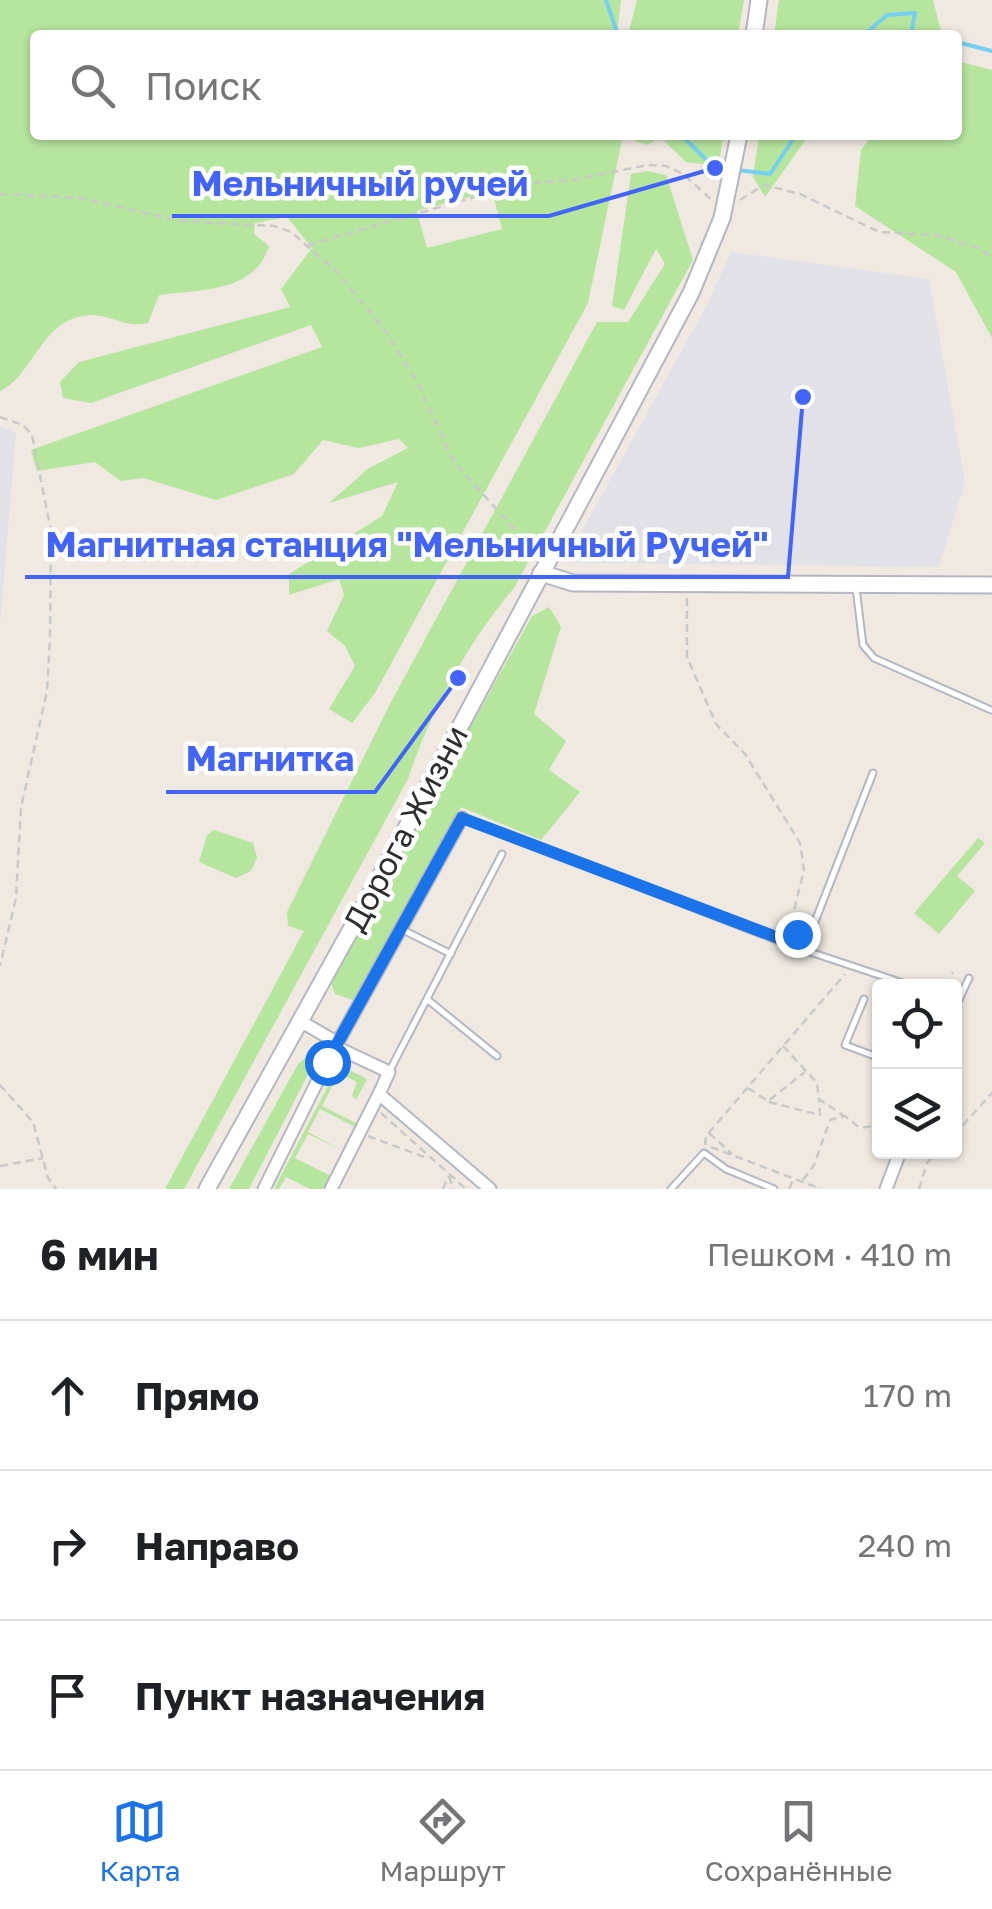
<!DOCTYPE html>
<html lang="ru">
<head>
<meta charset="utf-8">
<style>
	body { margin:0; font-family:"Golos Text",sans-serif; background:#f6f6f6; color:#202124 }
	.controls { position:absolute; right:30px; bottom:30px; display:grid; overflow:hidden; border-radius:10px; box-shadow:0 2px 8px #0004 }
	.controls button { width:90px; height:90px; display:grid; place-items:center; padding:0; border:0; border-bottom:2px solid #e0e0e0; background:#fff; color:#202124; font:50px sans-serif }
	.stop { position:absolute; width:30px; height:30px; margin:-22px; border:8px solid #1a73e8; border-radius:50%; background:#fff }
	.stop.end { background:#1a73e8; border-color:#fff; box-shadow:0 2px 10px #0008 }
	.list { margin:0; padding:0; list-style:none }
	h2 { display:flex; justify-content:space-between; align-items:center; height:130px; margin:0; padding:0 40px; font-size:42px }
	h2 small { font-size:32px; font-weight:400; color:#757577 }
	.list li { display:grid; grid-template-columns:65px 1fr auto; gap:30px; align-items:center; box-sizing:border-box; height:150px; padding:0 40px; border-top:2px solid #e0e0e0 }
	.list b { display:block; font-size:38px; white-space:nowrap }
	.list em { font-size:32px; font-style:normal; color:#757577 }
	.icon { flex:none; width:55px; height:55px; fill:none; stroke:currentColor; stroke-width:2; stroke-linecap:round; stroke-linejoin:round }
	.map { position:relative; flex:none; width:992px; height:1189px; overflow:hidden }
	.search { position:absolute; background:#fff; box-shadow:0 2px 8px #0004; left:30px; right:30px; top:30px; height:110px; display:flex; align-items:center; gap:25px; box-sizing:border-box; padding:0 35px; border-radius:10px; color:#757577; font-size:38px }
	.sheet { height:580px; background:#fff }
	nav { display:flex; justify-content:space-around; align-items:center; box-sizing:border-box; height:140px; border-top:2px solid #e0e0e0; background:#fff; font-size:28px; color:#757577 }
	nav a { display:grid; justify-items:center; gap:5px }
	nav .on { color:#1a73e8 }
	.map>svg:first-child { display:block }
	.industrial { fill:#e3e1e8 }
	.green { fill:#b6e59e; fill-rule:evenodd }
	.lines { fill:none; stroke-linecap:round; stroke-linejoin:round }
	.stream { stroke:#75cff0; stroke-width:4 }
	.lane-casing { stroke:#b4b7c1; stroke-width:9 }
	.street-casing { stroke:#b4b7c1; stroke-width:15 }
	.secondary-casing { stroke:#b4b7c1; stroke-width:19 }
	.path { stroke:#c9c9c9; stroke-width:2.5; stroke-dasharray:8 5; stroke-linecap:butt }
	.lane { stroke:#fff; stroke-width:5 }
	.street { stroke:#fff; stroke-width:11 }
	.secondary { stroke:#fff; stroke-width:15 }
	.route { stroke:#1a73e8; stroke-width:12 }
	.labels { text-anchor:middle; dominant-baseline:central; stroke-width:9; stroke-linejoin:round; paint-order:stroke }
	.street-label { font-size:32px; fill:#2e2e2e; stroke:#fff }
	.leader { fill:none; stroke:#4264fb; stroke-width:4 }
	.callout-dot { fill:#4264fb; stroke:#fff; stroke-width:4 }
	.callout-label { font-size:35px; text-anchor:middle; font-weight:bold; fill:#4264fb; stroke:#fff; stroke-width:9; stroke-linejoin:round; paint-order:stroke }
</style>
</head>
<body>
<div class="map">
<svg width="992" height="1189" viewBox="0 0 992 1189">
	<rect width="100%" height="100%" fill="#efe9e1"/>
	<g class="industrial">
		<path d="M731 252 929 279 965 482 939 567 574 563 573 547 708 303Z"/>
		<path d="M0 426 16 433 0 624Z"/>
	</g>
	<g class="green">
		<path d="M0 0H621L617 35H35V135H623L588 303 375 693 352 723 329 709 355 666 345 646 327 631 344 595 339 579 289 595V574L382 516 398 482 329 503 369 468 408 448 399 439 359 448 323 440 294 474 216 500 143 478 121 481 95 462 37 471 31 450 322 347 311 325 91 403 63 398 60 382 79 362 290 307 281 289 312 248 287 217 255 223 254 234 269 246C255 293 200 289 159 295L148 323C117 330 107 306 72 319 41 330 27 380 0 391ZM492 191 502 229 427 248 417 211Z"/>
		<path d="M637 0H744L738 35H628Z"/>
		<path d="M779 0H933L942 35H774Z"/>
		<path d="M957 61 992 70V338L956 272 855 206 861 150 872 135H957Z"/>
		<path d="M636 135H723L719 166 686 162 660 137 648 145 635 141Z"/>
		<path d="M759 135H809L765 197 753 177Z"/>
		<path d="M648 171 666 175 693 260 514 588C468 642 430 712 408 779L184 1189H165L304 931 288 926 287 912 391 702 597 322H628L665 264 656 249 624 310 612 306 631 174Z"/>
		<path d="M549 607 561 627 534 714 566 741 549 770 580 792 541 840 461 807 353 1000 335 994 330 980 532 616Z"/>
		<path d="M214 830 253 843 257 858 251 871 236 878 199 862 207 835Z"/>
		<path d="M978 838 985 843 957 876 975 891 939 934 914 913Z"/>
		<path d="M309 1055 315 1061 249 1189H229L298 1064Z"/>
		<path d="M339 1065 367 1079 356 1100 352 1096 357 1082 339 1073 322 1106 356 1123 355 1127 320 1109 308 1132 343 1151 308 1134 295 1158 331 1176 323 1189H310L286 1177 279 1189H274Z"/>
	</g>
	<g class="lines">
		<g class="stream">
			<path d="M606 0 618 35"/>
			<path d="M864 35 887 15 915 13 911 35"/>
			<path d="M957 42 992 51"/>
			<path d="M681 135 715 168 728 169"/>
			<path d="M737 170 770 174 796 135"/>
		</g>
		<defs>
			<g id="lane">
				<path d="M856 588 863 645 874 658 991 710"/>
				<path d="M462 818 789 945 912 986"/>
				<path d="M403 930 451 954"/>
				<path d="M805 947 873 773"/>
				<path d="M864 999 845 1045 880 1058"/>
				<path d="M428 1000 497 1056"/>
				<path d="M957 1004 969 978"/>
				<path d="M389 1072 502 854"/>
				<path d="M671 1189 704 1153 726 1169 774 1189"/>
			</g>
			<g id="street">
				<path d="M954 1009 955 1006"/>
				<path d="M300 1021 338 1043"/>
				<path d="M336 1047 389 1072 379 1094 490 1189"/>
				<path d="M264 1189 327 1062 462 818"/>
				<path d="M331 1189 379 1094"/>
				<path d="M886 1189 900 1152"/>
			</g>
			<g id="secondary">
				<path d="M754 35 759 0"/>
				<path d="M541 573 573 583 992 585"/>
				<path d="M207 1189 380 877 691 293 722 218 739 135"/>
			</g>
		</defs>
		<use href="#lane" class="lane-casing"/>
		<use href="#street" class="street-casing"/>
		<use href="#secondary" class="secondary-casing"/>
		<g class="path">
			<path d="M0 194 82 198 180 221 274 226 291 232 336 271 384 329 415 378 454 462 528 544"/>
			<path d="M740 200 764 185 800 194 879 232 937 235 981 249 992 258"/>
			<path d="M308 245 520 184 572 180 648 165 666 166 683 174 713 201"/>
			<path d="M0 417 23 425 32 435 51 531 50 639 47 691 21 807 16 898 0 966"/>
			<path d="M687 598V657L716 724 745 754 800 843 804 870 791 922 799 938"/>
			<path d="M947 986 953 972"/>
			<path d="M783 1046 817 1083 819 1099 844 1116"/>
			<path d="M0 1085 33 1122 48 1178 56 1189"/>
			<path d="M748 1088 768 1101 805 1072"/>
			<path d="M769 1102 820 1115 819 1100"/>
			<path d="M381 1113 466 1189"/>
			<path d="M709 1133 732 1154"/>
			<path d="M954 1135 992 1093"/>
			<path d="M368 1136 427 1158"/>
			<path d="M705 1145 706 1136 845 974"/>
			<path d="M711 1147 821 1189"/>
			<path d="M0 1166 43 1158"/>
			<path d="M449 1176 453 1189"/>
			<path d="M803 1180 814 1165 830 1120 845 1116 860 1128 880 1125"/>
			<path d="M443 1189 448 1176"/>
			<path d="M789 1189 794 1178"/>
			<path d="M919 1189 927 1163 938 1152"/>
		</g>
		<use href="#lane" class="lane"/>
		<use href="#street" class="street"/>
		<use href="#secondary" class="secondary"/>
	</g>
	<g class="lines">
		<path class="route" d="M327 1062 462 818 805 948 797 934"/>
	</g>
	<g class="labels">
		<g class="street-label">
			<text transform="translate(405 828) rotate(-62)">Дорога Жизни</text>
		</g>
	</g>
	<path class="leader" d="M715 168L549 216H172M803 397L788 577H25M458 678L375 792H166"/>
	<g class="callout-dot">
		<circle cx="715" cy="168" r="10"/>
		<circle cx="803" cy="397" r="10"/>
		<circle cx="458" cy="678" r="10"/>
	</g>
	<g class="callout-label">
		<text x="360" y="196">Мельничный ручей</text>
		<text x="407" y="557">Магнитная станция "Мельничный Ручей"</text>
		<text x="270" y="771">Магнитка</text>
	</g>
</svg>
<div class="controls">
<button><svg class="icon" aria-label="locate" viewBox="0 0 24 24"><circle cx="12" cy="12" r="6"/><path d="M12 2v4M12 18v4M2 12h4M18 12h4"/></svg></button>
<button><svg class="icon" aria-label="layers" viewBox="0 0 24 24"><path d="M12 4l9 5-9 5-9-5zM3 14l9 5 9-5"/></svg></button>
</div>
<div class="stop" style="left:327px;top:1062px"></div>
<div class="stop end" style="left:797px;top:934px"></div>
<div class="search"><svg class="icon" aria-label="search" viewBox="0 0 24 24"><circle cx="10" cy="10" r="6"/><path d="M15 15l6 6"/></svg>Поиск</div>
</div>
<section class="sheet">
<h2>6 мин<small>Пешком · 410 m</small></h2>
<ul class="list">
<li><svg class="icon" aria-label="ahead" viewBox="0 0 24 24"><path d="M12 20V5M6 11l6-6 6 6"/></svg><div><b>Прямо</b></div><em>170 m</em></li>
<li><svg class="icon" aria-label="right" viewBox="0 0 24 24"><path d="M7 20v-9h11M14 6l5 5-5 5"/></svg><div><b>Направо</b></div><em>240 m</em></li>
<li><svg class="icon" aria-label="arrive" viewBox="0 0 24 24"><path d="M6 21V4h12l-3 4 3 4H6"/></svg><div><b>Пункт назначения</b></div></li>
</ul>
</section>
<nav>
<a class="on"><svg class="icon" aria-label="map" viewBox="0 0 24 24"><path d="M3 6l6-2 6 2 6-2v14l-6 2-6-2-6 2zM9 4v14M15 6v14"/></svg>Карта</a>
<a><svg class="icon" aria-label="directions" viewBox="0 0 24 24"><path d="M12 3l9 9-9 9-9-9zM9 14v-3h6M13 9l2 2-2 2"/></svg>Маршрут</a>
<a><svg class="icon" aria-label="saved" viewBox="0 0 24 24"><path d="M7 4h10v16l-5-4-5 4z"/></svg>Сохранённые</a>
</nav>
</body>
</html>
